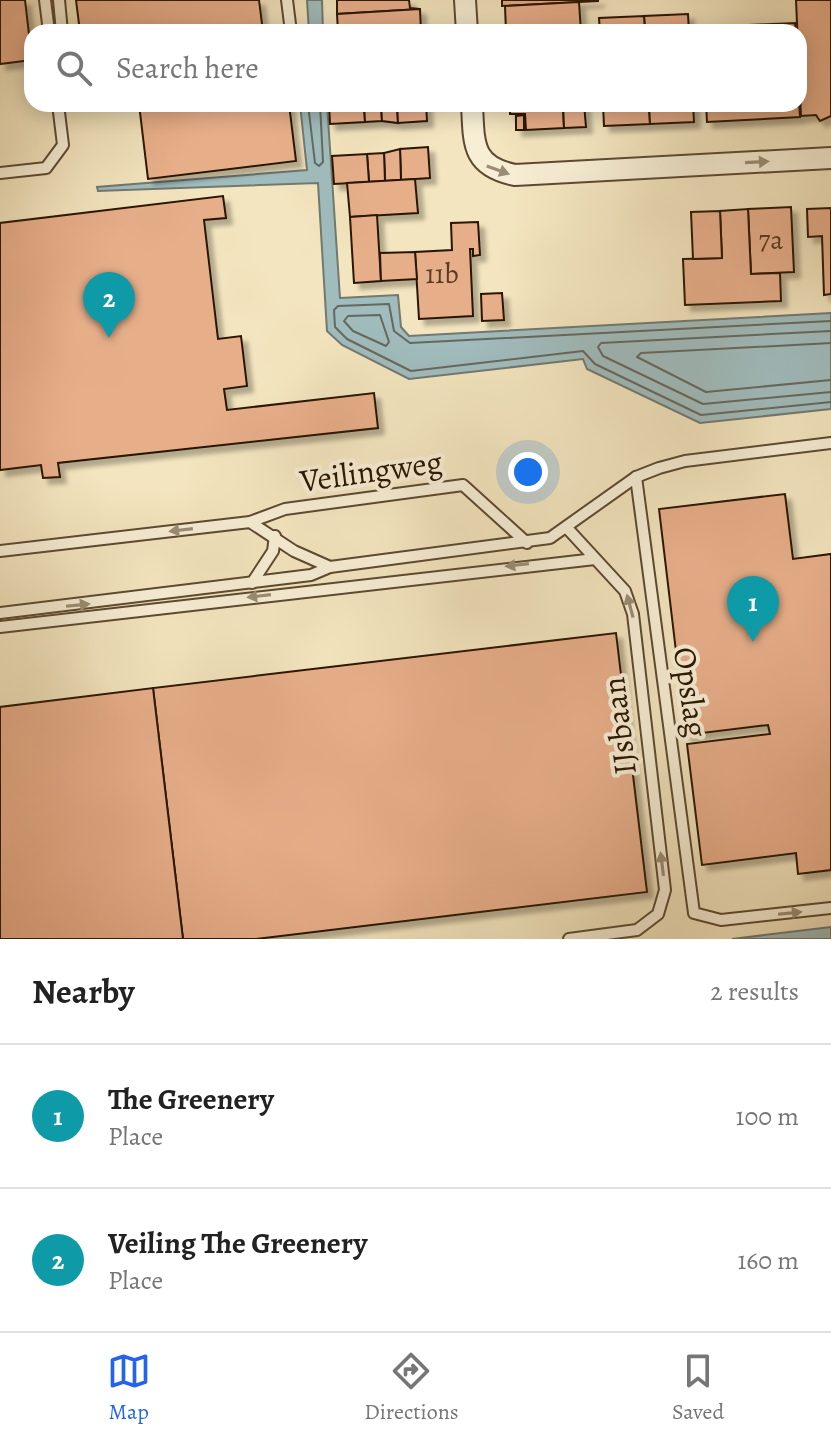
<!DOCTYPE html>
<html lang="en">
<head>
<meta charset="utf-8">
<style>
	body { margin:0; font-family:Alegreya,serif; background:#f6f6f6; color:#222 }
	.you { position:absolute; left:528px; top:472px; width:28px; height:28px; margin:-20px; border:6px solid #fff; border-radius:50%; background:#1a73e8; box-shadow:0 0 0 12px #1a73e833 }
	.badge { display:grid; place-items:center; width:52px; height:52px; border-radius:50%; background:#2563eb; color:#fff; font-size:26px; font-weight:700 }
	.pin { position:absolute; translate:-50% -66px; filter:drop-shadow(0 2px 4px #0008) }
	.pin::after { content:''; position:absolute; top:42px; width:28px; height:24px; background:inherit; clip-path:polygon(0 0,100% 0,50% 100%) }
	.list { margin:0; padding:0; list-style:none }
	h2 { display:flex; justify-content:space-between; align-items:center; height:104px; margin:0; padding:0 32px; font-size:34px }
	h2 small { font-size:26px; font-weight:400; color:#767676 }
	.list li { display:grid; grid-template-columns:52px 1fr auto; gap:24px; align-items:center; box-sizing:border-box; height:144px; padding:0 32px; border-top:2px solid #e0e0e0 }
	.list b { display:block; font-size:30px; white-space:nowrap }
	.list p { margin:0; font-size:26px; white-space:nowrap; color:#767676 }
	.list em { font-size:26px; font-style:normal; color:#767676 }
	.icon { flex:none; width:44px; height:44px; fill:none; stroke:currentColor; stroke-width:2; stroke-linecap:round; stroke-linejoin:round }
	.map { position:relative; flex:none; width:831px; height:939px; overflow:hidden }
	.search { position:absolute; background:#fff; box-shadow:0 4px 20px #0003; left:24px; right:24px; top:24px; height:88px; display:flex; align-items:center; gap:20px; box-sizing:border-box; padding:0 28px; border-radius:24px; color:#767676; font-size:30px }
	.sheet { height:392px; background:#fff }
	nav { display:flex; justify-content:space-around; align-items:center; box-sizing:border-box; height:112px; border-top:2px solid #e0e0e0; background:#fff; font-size:22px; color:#767676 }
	nav a { display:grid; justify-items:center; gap:4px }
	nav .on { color:#2563eb }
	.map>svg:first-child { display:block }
	.water { fill:#a0bcbd; stroke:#717971; stroke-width:2 }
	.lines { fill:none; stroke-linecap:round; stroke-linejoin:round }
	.shore { stroke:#65685e; stroke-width:2 }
	.building { fill:#e7ae8a; stroke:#2a1500; stroke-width:2; filter:url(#shadow) }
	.service-casing { stroke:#5c4930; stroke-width:14 }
	.minor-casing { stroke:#5c4930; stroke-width:24 }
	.service { stroke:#f7eed5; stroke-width:10 }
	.minor { stroke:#f7eed5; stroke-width:20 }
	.oneway { fill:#9b8c75 }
	.labels { text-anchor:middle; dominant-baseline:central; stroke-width:8; stroke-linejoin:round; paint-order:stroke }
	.number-label { font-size:28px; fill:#593b22 }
	.street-label { font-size:32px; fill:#2a1500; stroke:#f7eed5 }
</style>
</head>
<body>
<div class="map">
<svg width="831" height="939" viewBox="0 0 831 939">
	<defs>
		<filter id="shadow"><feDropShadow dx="6" dy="6" stdDeviation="2" flood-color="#0004"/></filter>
	</defs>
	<rect width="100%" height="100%" fill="#f3e5bf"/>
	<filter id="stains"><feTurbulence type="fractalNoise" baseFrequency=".0025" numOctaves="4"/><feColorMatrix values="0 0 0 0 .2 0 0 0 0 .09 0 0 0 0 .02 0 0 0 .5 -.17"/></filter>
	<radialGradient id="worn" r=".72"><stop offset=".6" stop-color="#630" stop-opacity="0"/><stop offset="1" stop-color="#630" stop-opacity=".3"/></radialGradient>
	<g class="water">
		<path d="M307 0H322L323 32H309Z"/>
		<path d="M300 104H327L340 298 398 295 401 327 409 336 831 313V409L700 423 587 369 583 359 409 379 342 345 327 331 318 183 98 191 97 187 307 170Z"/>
		<path d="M831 927V939H732Z"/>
	</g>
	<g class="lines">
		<g class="shore">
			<path d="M308 104 315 163 319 166 323 162 320 104"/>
			<path d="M380 315 389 342 386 346 353 331 344 321 348 316Z"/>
			<path d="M831 321 410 343 394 331 389 304 338 306 334 310 335 327 347 339 411 371 583 351 595 364 701 415 831 402"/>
			<path d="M831 331 601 343 598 347 603 356 703 404 831 392"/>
			<path d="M831 343 641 353 637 357 706 392 831 380"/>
		</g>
	</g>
	<g class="building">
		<path d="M0 0H25L32 60 0 64Z"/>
		<path d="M76 0H259L263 32H80Z"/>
		<path d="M337 0H409L410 8 420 9 337 14Z"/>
		<path d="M502 0H598V1L502 6Z"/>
		<path d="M796 0H831V116L820 121 816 115 801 116Z"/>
		<path d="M579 2 581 32H506L505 6Z"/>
		<path d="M420 9 421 32H338L337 14Z"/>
		<path d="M688 14 689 32H645L644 16Z"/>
		<path d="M644 16 645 32H600L599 18Z"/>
		<path d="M795 23 796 32H702V27Z"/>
		<path d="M799 101 800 117 707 122 706 104Z"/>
		<path d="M139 104H289L296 161 148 179Z"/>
		<path d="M329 104H364L365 122 330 124Z"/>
		<path d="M364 104H381L382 121 365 122Z"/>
		<path d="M381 104H397L398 123 382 121Z"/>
		<path d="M397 104H426L427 121 398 123Z"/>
		<path d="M510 104H563L564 128 526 130 525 114H510Z"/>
		<path d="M563 104H584L586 127 564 128Z"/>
		<path d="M603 104H649L650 124 604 126Z"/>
		<path d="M649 104H693L694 122 650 124Z"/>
		<path d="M524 115V130H516V116Z"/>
		<path d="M428 147 430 178 401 180 400 149Z"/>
		<path d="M400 149 401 180 385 181 384 153Z"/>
		<path d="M384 153 385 181 369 182 367 154Z"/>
		<path d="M367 154 369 182 334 184 332 156Z"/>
		<path d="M415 179 418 213 350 217 347 183Z"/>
		<path d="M223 196 226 218 204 220 218 339 241 336 247 386 224 389 227 410 374 393 378 428 58 463 60 477 43 478 41 465 0 470V223Z"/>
		<path d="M791 207 794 272 751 274 748 209Z"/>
		<path d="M831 208V294L824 295 822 236 808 237 807 209Z"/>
		<path d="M748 209 751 274 780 273 781 301 685 305 683 259 722 258 720 211Z"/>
		<path d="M720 211 722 258 693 259 691 212Z"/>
		<path d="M377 215 381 281 354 283 350 217Z"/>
		<path d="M478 222 480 255 473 256V249H470L473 316 419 319 415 252 452 250 451 223Z"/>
		<path d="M415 252 417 279 381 281 380 253Z"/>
		<path d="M502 293 504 320 482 321 481 294Z"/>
		<path d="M785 494 793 559 831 554V870L798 874 796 853 702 865 687 744 770 734 768 725 686 735 659 509Z"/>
		<path d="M616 633 647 892 256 939H183L153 688Z"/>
		<path d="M153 688 183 939H0V707Z"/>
	</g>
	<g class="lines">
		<defs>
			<g id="service">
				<path d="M45 0 49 32"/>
				<path d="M59 0 62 32"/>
				<path d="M287 0 291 32"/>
				<path d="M0 173 46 168 63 145 58 104"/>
				<path d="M636 477 694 913 721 920 831 908"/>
				<path d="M250 522 285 509 463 485 527 543"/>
				<path d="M567 528 625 591 633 614 665 890 658 914 637 930 569 939"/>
				<path d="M0 551 250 522 294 551 330 567"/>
				<path d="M252 583 273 551 275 536"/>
				<path d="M0 613 311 575 330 567 550 538 636 477 659 468 685 461 831 443"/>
				<path d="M0 627 595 559"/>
			</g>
			<g id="minor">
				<path d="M465 0 467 32"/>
				<path d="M472 104C474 143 471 166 515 175L831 158"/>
			</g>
		</defs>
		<use href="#service" class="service-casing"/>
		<use href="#minor" class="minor-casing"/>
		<use href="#service" class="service"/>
		<use href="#minor" class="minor"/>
	</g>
	<defs><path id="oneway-solid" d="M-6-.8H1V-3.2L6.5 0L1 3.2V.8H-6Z" transform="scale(2)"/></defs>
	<g class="oneway">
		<use href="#oneway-solid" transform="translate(757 162) rotate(-3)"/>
		<use href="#oneway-solid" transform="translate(498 170) rotate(20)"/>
		<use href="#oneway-solid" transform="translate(181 530) rotate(173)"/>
		<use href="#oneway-solid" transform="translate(517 565) rotate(173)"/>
		<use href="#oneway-solid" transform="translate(259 596) rotate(173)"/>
		<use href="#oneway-solid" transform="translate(78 605) rotate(-6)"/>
		<use href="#oneway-solid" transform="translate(630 606) rotate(-105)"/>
		<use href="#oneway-solid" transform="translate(662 864) rotate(-97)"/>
		<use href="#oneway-solid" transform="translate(790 913) rotate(-6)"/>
	</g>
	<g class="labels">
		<g class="number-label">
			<text x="771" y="240">7a</text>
			<text x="442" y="274">11b</text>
		</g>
		<g class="street-label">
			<text transform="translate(371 471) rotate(-8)">Veilingweg</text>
			<text transform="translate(691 692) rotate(82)">Opslag</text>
			<text transform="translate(619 726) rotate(-97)">IJsbaan</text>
		</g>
	</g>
	<rect width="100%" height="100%" filter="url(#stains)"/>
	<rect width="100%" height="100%" fill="url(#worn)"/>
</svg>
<div class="you"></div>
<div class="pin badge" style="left:753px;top:642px;background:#0f9aa8">1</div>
<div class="pin badge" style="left:109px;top:338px;background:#0f9aa8">2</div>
<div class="search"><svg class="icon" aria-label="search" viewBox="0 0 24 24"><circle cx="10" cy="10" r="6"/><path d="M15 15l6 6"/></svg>Search here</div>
</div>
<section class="sheet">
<h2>Nearby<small>2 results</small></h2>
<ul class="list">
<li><span class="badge" style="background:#0f9aa8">1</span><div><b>The Greenery</b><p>Place</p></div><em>100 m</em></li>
<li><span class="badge" style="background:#0f9aa8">2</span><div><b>Veiling The Greenery</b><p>Place</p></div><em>160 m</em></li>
</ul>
</section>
<nav>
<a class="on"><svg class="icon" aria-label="map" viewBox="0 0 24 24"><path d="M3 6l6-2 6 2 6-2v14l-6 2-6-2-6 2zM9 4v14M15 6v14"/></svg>Map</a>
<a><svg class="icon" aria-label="directions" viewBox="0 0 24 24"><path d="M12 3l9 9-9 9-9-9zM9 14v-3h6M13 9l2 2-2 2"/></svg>Directions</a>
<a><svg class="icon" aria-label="saved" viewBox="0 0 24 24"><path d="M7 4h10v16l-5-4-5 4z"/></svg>Saved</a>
</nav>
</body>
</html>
